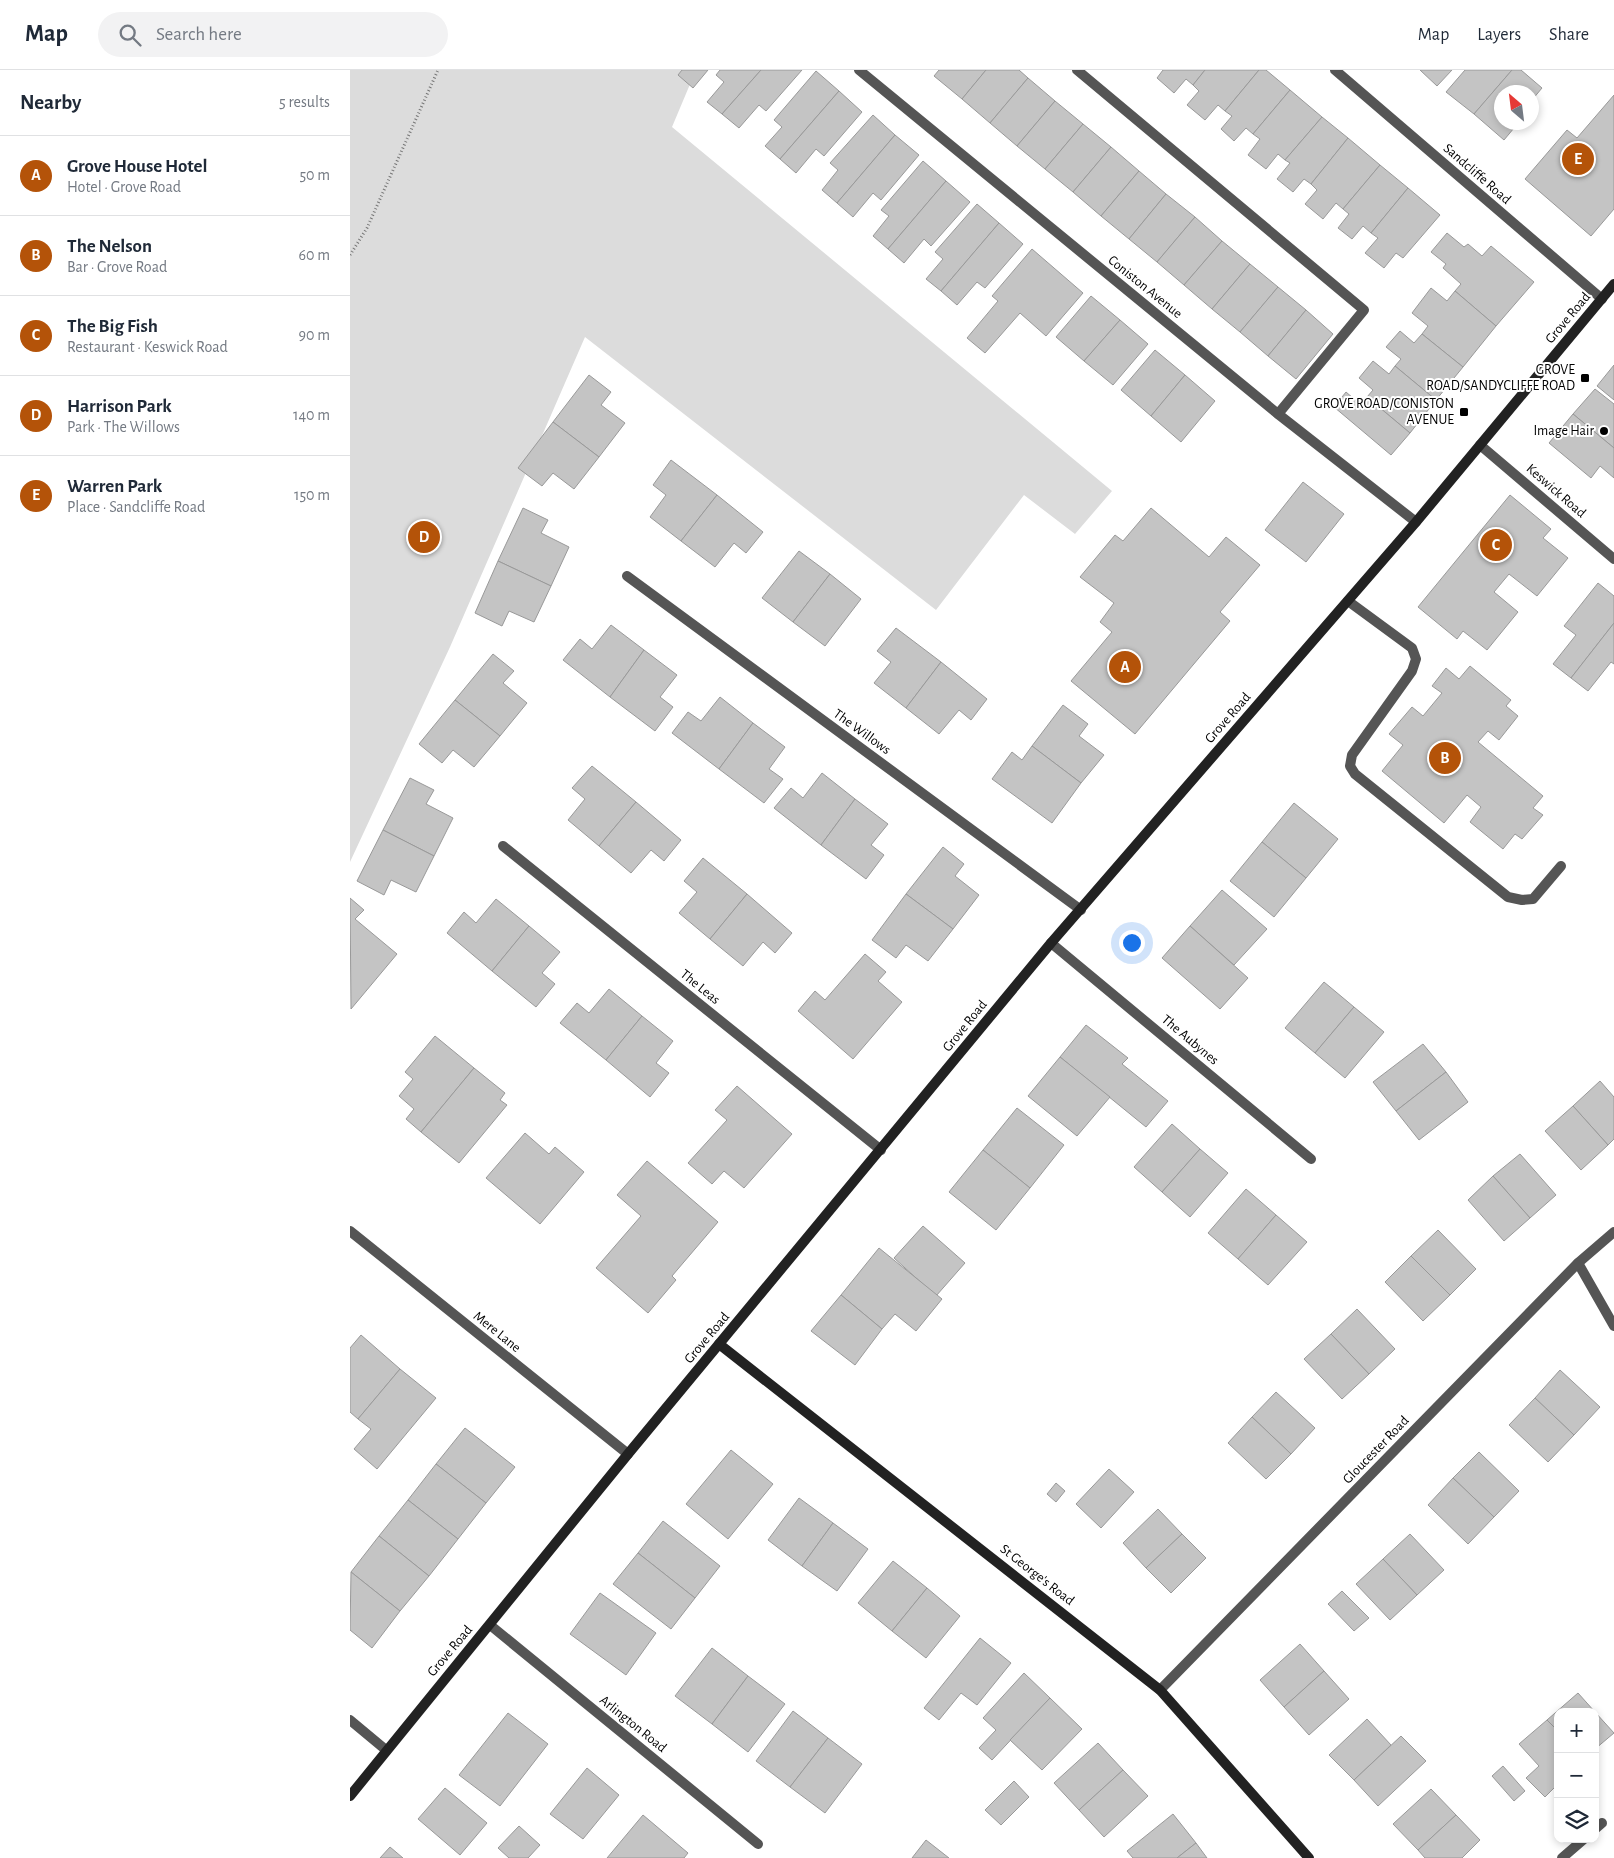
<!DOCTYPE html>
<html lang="en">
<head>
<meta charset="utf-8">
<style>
	body { margin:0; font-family:"Alegreya Sans",sans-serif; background:#f2f2f3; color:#1f2937 }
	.controls { position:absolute; right:15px; bottom:15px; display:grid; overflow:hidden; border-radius:10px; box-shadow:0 2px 8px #0003 }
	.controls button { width:45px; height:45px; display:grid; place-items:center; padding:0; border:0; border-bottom:1px solid #e0e1e3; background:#fff; color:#1f2937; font:25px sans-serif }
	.compass { position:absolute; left:1144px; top:15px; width:45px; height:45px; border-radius:50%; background:#fff; box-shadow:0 2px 8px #0003; rotate:332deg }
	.you { position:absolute; left:781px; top:872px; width:18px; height:18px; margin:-12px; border:4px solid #fff; border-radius:50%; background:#1a73e8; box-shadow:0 0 0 8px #1a73e833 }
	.badge { display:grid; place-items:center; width:32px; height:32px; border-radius:50%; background:#b45309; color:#fff; font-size:16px; font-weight:700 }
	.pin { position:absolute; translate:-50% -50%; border:2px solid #fff; box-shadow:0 1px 5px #0006 }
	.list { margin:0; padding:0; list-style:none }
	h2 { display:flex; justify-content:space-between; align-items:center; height:65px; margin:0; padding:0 20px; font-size:21px }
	h2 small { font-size:16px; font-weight:400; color:#747a83 }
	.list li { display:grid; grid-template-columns:32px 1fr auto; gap:15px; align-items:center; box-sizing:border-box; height:80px; padding:0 20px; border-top:1px solid #e0e1e3 }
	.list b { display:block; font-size:19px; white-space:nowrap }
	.list p { margin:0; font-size:16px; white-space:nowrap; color:#747a83 }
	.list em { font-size:16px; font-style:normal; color:#747a83 }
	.icon { flex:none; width:28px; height:28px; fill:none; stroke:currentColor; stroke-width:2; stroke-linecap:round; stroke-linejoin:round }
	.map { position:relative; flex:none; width:1264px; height:1788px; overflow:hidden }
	header { display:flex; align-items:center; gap:30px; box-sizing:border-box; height:70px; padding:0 25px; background:#fff; border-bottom:1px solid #e0e1e3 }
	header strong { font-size:24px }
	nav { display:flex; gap:28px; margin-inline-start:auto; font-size:18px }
	.search { width:350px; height:45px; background:#f2f2f3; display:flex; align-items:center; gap:12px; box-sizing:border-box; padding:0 18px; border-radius:28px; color:#747a83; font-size:19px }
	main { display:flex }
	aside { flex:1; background:#fff }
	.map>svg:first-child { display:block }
	.green { fill:#dcdcdc }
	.building { fill:#c4c4c4; stroke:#999 }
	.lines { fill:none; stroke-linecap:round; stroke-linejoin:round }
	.path { stroke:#777; stroke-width:3; stroke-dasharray:1 2.5; stroke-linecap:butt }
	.lane { stroke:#555; stroke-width:10 }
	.street { stroke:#555; stroke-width:10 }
	.secondary { stroke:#222; stroke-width:10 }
	.poi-dot { fill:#000; stroke:#fff; stroke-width:2 }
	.labels { text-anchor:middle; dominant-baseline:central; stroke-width:4; stroke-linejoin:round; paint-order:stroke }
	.street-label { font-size:14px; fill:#000; stroke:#fff }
	.poi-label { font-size:14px; fill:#000; stroke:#fff; text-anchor:end }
</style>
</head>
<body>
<header>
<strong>Map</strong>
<div class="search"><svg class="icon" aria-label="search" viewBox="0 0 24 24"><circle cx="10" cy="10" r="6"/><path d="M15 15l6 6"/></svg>Search here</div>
<nav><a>Map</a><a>Layers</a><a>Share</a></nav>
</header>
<main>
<aside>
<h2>Nearby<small>5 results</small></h2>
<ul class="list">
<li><span class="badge">A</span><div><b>Grove House Hotel</b><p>Hotel · Grove Road</p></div><em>50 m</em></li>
<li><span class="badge">B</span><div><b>The Nelson</b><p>Bar · Grove Road</p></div><em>60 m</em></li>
<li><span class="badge">C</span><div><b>The Big Fish</b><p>Restaurant · Keswick Road</p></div><em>90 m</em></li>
<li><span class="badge">D</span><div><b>Harrison Park</b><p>Park · The Willows</p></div><em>140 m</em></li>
<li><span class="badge">E</span><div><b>Warren Park</b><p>Place · Sandcliffe Road</p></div><em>150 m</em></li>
</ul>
</aside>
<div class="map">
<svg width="1264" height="1788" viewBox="0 0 1264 1788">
	<rect width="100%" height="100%" fill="#fff"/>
	<path class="green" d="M0 0H346L322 57 762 421 725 464 674 425 586 540 235 267 100 577 0 792Z"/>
	<g class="building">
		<path d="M332 0H358L343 18 328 5Z"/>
		<path d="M370 0H411L372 44 357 32 374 12 366 5Z"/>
		<path d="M411 0H452L416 41 409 35 389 58 372 44Z"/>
		<path d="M589 0H636L612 29 584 6Z"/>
		<path d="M636 0H669L678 8 640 53 612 29Z"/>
		<path d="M813 0H855L843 15 836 9 824 23 807 8Z"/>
		<path d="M855 0H909L875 41 868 35 855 50 837 35 849 21 843 15Z"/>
		<path d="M909 0H916L940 20 903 64 896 58 884 71 871 59 882 46 875 41Z"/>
		<path d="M1070 0H1102L1087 16Z"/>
		<path d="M1115 0H1162L1124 44 1096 22Z"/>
		<path d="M1162 0H1171L1192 18 1182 30V22H1152V52H1169L1154 70 1124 44Z"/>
		<path d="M466 1 489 21 430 89 415 76 432 57 424 50Z"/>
		<path d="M678 8 705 31 667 76 640 53Z"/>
		<path d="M940 20 972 47 935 90 928 84 916 99 898 85 910 69 903 64Z"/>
		<path d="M489 21 512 42 474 86 466 79 446 103 430 89Z"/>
		<path d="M1264 25V139L1241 166 1175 109 1217 60 1227 68Z"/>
		<path d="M705 31 733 54 695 99 667 76Z"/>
		<path d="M523 45 545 65 487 133 472 120 488 100 480 93Z"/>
		<path d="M972 47 998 68 961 114 954 109 943 122 927 109 940 93 935 90Z"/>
		<path d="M733 54 761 77 723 122 695 99Z"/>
		<path d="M545 65 569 85 531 130 523 123 503 147 487 133Z"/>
		<path d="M998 68 1030 95 993 139 986 133 973 149 955 134 967 120 961 114Z"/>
		<path d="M761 77 789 101 751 146 723 122Z"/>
		<path d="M573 91 596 111 538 179 523 166 539 146 531 140Z"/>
		<path d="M1030 95 1058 118 1021 163 1013 156 1002 169 988 158 999 144 993 139Z"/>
		<path d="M789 101 816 124 779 169 751 146Z"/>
		<path d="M596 111 620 132 581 176 574 169 554 193 538 179Z"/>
		<path d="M1058 118 1090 145 1053 188 1046 183 1034 198 1015 183 1028 168 1021 163Z"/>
		<path d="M816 124 845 147 807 192 779 169Z"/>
		<path d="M627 134 649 153 591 221 576 209 593 189 585 182Z"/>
		<path d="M845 147 872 171 834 215 807 192Z"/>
		<path d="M649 153 673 174 635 218 627 212 607 235 591 221Z"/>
		<path d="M1097 163 1114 177 1118 174 1132 186 1141 176 1184 212 1146 256 1105 221 1111 214 1093 198 1096 194 1081 182Z"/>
		<path d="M872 171 900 194 862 239 834 215Z"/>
		<path d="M682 179 733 223 696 266 670 243 635 283 617 268 648 231 642 226Z"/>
		<path d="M900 194 928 217 890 262 862 239Z"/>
		<path d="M928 217 956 240 918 286 890 262Z"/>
		<path d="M1081 218 1097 231 1105 221 1146 256 1113 297 1072 264 1078 256 1062 243Z"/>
		<path d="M741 226 770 250 734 291 706 267Z"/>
		<path d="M956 240 983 264 946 309 918 286Z"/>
		<path d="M770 250 798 274 763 315 734 291Z"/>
		<path d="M1050 261 1064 273 1072 264 1113 297 1086 330 1045 296 1051 289 1036 277Z"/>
		<path d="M805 280 835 305 801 346 771 320Z"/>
		<path d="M1023 291 1039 304 1045 296 1086 330 1060 363 1017 327 1023 320 1009 308Z"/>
		<path d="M1264 295V330L1247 316Z"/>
		<path d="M239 305 261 322 251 335 275 353 249 387 203 352Z"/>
		<path d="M835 305 865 331 831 372 801 346Z"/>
		<path d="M1245 319 1264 334V378L1223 344Z"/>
		<path d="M996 322 1011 335 1017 327 1060 363 1041 385 984 337Z"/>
		<path d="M1223 344 1264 378V408L1250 396 1241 408 1199 373Z"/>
		<path d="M203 352 249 387 224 419 203 403 192 416 168 398Z"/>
		<path d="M321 390 367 425 331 471 300 447 316 425 303 415Z"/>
		<path d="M953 412 994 444 956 492 915 460Z"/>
		<path d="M367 425 413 462 396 483 384 473 365 497 331 471Z"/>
		<path d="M1160 425 1201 459 1193 468 1218 488 1187 526 1159 504 1144 522 1168 542 1137 580 1113 561 1107 569 1068 537Z"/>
		<path d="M173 438 198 450 191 463 219 477 201 516 148 491Z"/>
		<path d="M801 438 859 487 876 467 910 495 870 542 880 551 785 664 721 611 762 562 750 552 764 533 730 507 765 465 773 471Z"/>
		<path d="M449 481 480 504 443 552 412 528Z"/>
		<path d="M148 491 201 516 184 552 159 541 152 556 125 543Z"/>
		<path d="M480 504 511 529 475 576 443 552Z"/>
		<path d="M1248 513 1264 526V553L1221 608 1203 594 1226 565 1214 556Z"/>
		<path d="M1264 553V594L1261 592 1238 621 1221 608Z"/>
		<path d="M261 555 294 580 260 627 213 590 230 569 242 579Z"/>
		<path d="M546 558 591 592 556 638 524 613 541 592 527 581Z"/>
		<path d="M294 580 327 605 310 627 323 637 305 661 260 627Z"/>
		<path d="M143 584 164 601 153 613 177 633 150 666 105 630Z"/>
		<path d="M591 592 637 629 621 650 609 640 589 664 556 638Z"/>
		<path d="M1120 596 1161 630 1156 636 1168 646 1149 670 1138 661 1128 672 1193 726 1183 738 1193 745 1172 769 1165 764 1153 779 1120 752 1131 737 1117 725 1094 753 1032 701 1053 675 1039 664 1062 637 1073 646 1092 623 1082 616 1096 598 1109 609Z"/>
		<path d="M370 627 403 653 369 699 322 663 338 642 351 651Z"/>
		<path d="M105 630 150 666 124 697 103 680 92 693 69 674Z"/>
		<path d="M713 635 738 654 729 666 754 685 731 713 682 676Z"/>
		<path d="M403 653 435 677 419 699 433 709 414 733 369 699Z"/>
		<path d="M682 676 731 713 702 753 642 709 662 682 672 690Z"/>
		<path d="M242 696 286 732 249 776 218 750 235 729 222 718Z"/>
		<path d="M472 703 505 729 471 775 424 738 441 718 453 728Z"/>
		<path d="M60 708 84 720 76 734 103 748 84 786 33 760Z"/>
		<path d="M505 729 538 754 521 775 534 785 516 809 471 775Z"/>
		<path d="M286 732 331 770 314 791 301 780 281 803 249 776Z"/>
		<path d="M944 733 988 769 956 808 912 772Z"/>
		<path d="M33 760 84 786 66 822 41 810 34 825 7 811Z"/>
		<path d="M912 772 956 808 924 847 880 811Z"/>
		<path d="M593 777 614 794 605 806 629 825 603 859 556 824Z"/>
		<path d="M353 788 397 824 360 869 329 843 347 822 334 811Z"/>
		<path d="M872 820 917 859 884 895 840 856Z"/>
		<path d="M397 824 442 863 425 883 413 872 393 896 360 869Z"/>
		<path d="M556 824 603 859 578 891 556 875 546 888 522 870Z"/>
		<path d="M0 828 14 840 5 849 47 884 1 939Z"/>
		<path d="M146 829 179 856 142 901 97 863 114 842 126 853Z"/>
		<path d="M179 856 210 882 192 903 205 914 186 937 142 901Z"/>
		<path d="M840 856 898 908 870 939 812 888Z"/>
		<path d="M515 884 536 902 528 911 552 932 503 989 448 941 465 921 475 930Z"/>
		<path d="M974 912 1004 937 965 983 935 958Z"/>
		<path d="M259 919 292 946 256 990 210 953 227 933 239 943Z"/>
		<path d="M1004 937 1034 962 995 1008 965 983Z"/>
		<path d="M292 946 323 971 306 993 319 1003 300 1027 256 990Z"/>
		<path d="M736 955 778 988 772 994 818 1031 796 1057 710 987Z"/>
		<path d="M85 966 124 998 71 1062 56 1049 64 1039 49 1026 63 1009 55 1002Z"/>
		<path d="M1073 974 1096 1002 1046 1041 1023 1012Z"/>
		<path d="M710 987 760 1027 727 1066 678 1026Z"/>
		<path d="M124 998 155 1023 150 1030 157 1035 109 1093 71 1062Z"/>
		<path d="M1096 1002 1118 1032 1069 1070 1046 1041Z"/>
		<path d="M1250 1011 1264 1027V1069L1258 1075 1223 1036Z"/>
		<path d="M387 1016 442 1064 394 1118 374 1101 362 1114 338 1093 377 1050 365 1040Z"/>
		<path d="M1223 1036 1258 1075 1231 1100 1195 1061Z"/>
		<path d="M667 1038 714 1075 680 1118 633 1080Z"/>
		<path d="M822 1054 850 1079 812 1122 784 1097Z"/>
		<path d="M175 1063 199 1084 205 1077 234 1102 190 1154 136 1108Z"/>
		<path d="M850 1079 878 1103 840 1147 812 1122Z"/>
		<path d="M633 1080 680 1118 646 1160 599 1122Z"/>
		<path d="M1170 1084 1206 1125 1180 1148 1143 1106Z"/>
		<path d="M297 1091 368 1152 322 1206 326 1210 298 1243 246 1198 291 1146 267 1125Z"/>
		<path d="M1143 1106 1180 1148 1154 1171 1118 1130Z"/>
		<path d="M896 1119 926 1145 888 1189 858 1163Z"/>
		<path d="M926 1145 957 1172 918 1215 888 1189Z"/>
		<path d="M573 1156 615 1193 586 1226 544 1188Z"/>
		<path d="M1088 1160 1126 1199 1100 1225 1061 1186Z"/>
		<path d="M529 1178 592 1229 566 1261 545 1244 532 1259 491 1225Z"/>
		<path d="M1061 1186 1100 1225 1073 1251 1035 1212Z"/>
		<path d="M491 1225 532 1259 505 1295 461 1261Z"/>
		<path d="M1007 1239 1045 1279 1019 1304 981 1264Z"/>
		<path d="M981 1264 1019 1304 992 1329 954 1289Z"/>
		<path d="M11 1265 50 1299 8 1349 0 1342V1278Z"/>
		<path d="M50 1299 86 1328 27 1399 4 1379 21 1359 8 1349Z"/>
		<path d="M1210 1300 1250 1337 1224 1365 1185 1328Z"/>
		<path d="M926 1322 965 1358 941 1384 902 1347Z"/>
		<path d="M1185 1328 1224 1365 1198 1392 1159 1355Z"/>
		<path d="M902 1347 941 1384 916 1409 878 1373Z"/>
		<path d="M115 1358 165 1397 136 1433 86 1394Z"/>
		<path d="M381 1380 423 1414 378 1469 336 1434Z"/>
		<path d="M1129 1382 1169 1421 1144 1447 1103 1408Z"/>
		<path d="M86 1394 136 1433 108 1469 58 1430Z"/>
		<path d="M759 1399 784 1422 751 1458 726 1434Z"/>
		<path d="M1103 1408 1144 1447 1118 1474 1078 1435Z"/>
		<path d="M706 1413 715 1421 706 1432 697 1424Z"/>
		<path d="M449 1428 483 1453 452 1496 418 1470Z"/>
		<path d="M58 1430 108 1469 79 1506 29 1466Z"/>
		<path d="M808 1439 832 1464 796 1498 773 1473Z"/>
		<path d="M313 1451 370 1496 345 1528 288 1483Z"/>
		<path d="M483 1453 518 1479 487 1521 452 1496Z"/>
		<path d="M832 1464 856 1488 821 1523 796 1498Z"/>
		<path d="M1060 1464 1094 1500 1067 1525 1033 1489Z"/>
		<path d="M29 1466 79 1506 50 1541 1 1502Z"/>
		<path d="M288 1483 345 1528 321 1559 263 1514Z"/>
		<path d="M1033 1489 1067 1525 1040 1550 1006 1514Z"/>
		<path d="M543 1491 577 1518 542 1561 508 1533Z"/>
		<path d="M1 1502 50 1541 22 1578 0 1560Z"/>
		<path d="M577 1518 610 1546 576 1588 542 1561Z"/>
		<path d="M992 1521 1019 1548 1004 1561 978 1534Z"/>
		<path d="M250 1523 306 1563 276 1605 220 1564Z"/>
		<path d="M630 1568 661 1593 627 1635 611 1623 589 1650 574 1638Z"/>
		<path d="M950 1574 974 1601 934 1637 910 1610Z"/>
		<path d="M362 1578 398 1606 362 1654 325 1626Z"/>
		<path d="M974 1601 999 1629 959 1665 934 1637Z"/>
		<path d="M674 1603 700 1628 642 1690 629 1678 646 1660 633 1648Z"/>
		<path d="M398 1606 435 1634 398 1682 362 1654Z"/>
		<path d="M1228 1623 1245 1642H1208V1661L1197 1650Z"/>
		<path d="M700 1628 732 1659 692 1700 660 1670Z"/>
		<path d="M443 1641 478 1668 440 1717 406 1691Z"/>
		<path d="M1245 1642 1264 1663 1245 1679Z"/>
		<path d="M158 1643 198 1674 150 1736 109 1705Z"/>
		<path d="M1017 1649 1041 1675 1004 1710 979 1685Z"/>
		<path d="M1197 1650 1208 1661V1714L1195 1727 1176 1708 1189 1696 1169 1674Z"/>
		<path d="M1051 1666 1076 1691 1028 1736 1004 1710Z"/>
		<path d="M478 1668 512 1694 475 1743 440 1717Z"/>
		<path d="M748 1673 773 1700 729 1740 704 1713Z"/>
		<path d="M1153 1696 1175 1721 1164 1731 1142 1706Z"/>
		<path d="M237 1698 269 1725 233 1769 200 1744Z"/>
		<path d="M773 1700 798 1726 754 1767 729 1740Z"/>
		<path d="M664 1711 679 1727 651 1755 635 1740Z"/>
		<path d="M95 1718 137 1753 110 1785 68 1749Z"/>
		<path d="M1081 1719 1106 1745 1068 1780 1043 1754Z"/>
		<path d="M823 1744 846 1773 827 1788H783L777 1781Z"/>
		<path d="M293 1745 338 1783 334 1788H257Z"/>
		<path d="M1106 1745 1130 1770 1112 1788H1075L1068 1780Z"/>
		<path d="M169 1756 190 1775 178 1788H159L148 1778Z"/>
		<path d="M576 1770 599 1788H562Z"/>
		<path d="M846 1773 857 1788H827Z"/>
		<path d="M40 1777 53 1788H30Z"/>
	</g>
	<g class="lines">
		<path class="path" d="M0 185 17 158 88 0"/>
		<g class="lane">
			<path d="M727 0 1014 240 928 344"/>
			<path d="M998 531 1062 578 1066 589 1062 601 1002 685 1000 696 1005 704 1158 827 1172 830 1183 829 1211 796"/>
		</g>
		<g class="street">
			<path d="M509 0 928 344 1066 452"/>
			<path d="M985 0 1252 229"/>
			<path d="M1130 375 1264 489"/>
			<path d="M277 506 731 840"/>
			<path d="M153 776 531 1080"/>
			<path d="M701 873 961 1089"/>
			<path d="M0 1161 278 1384"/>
			<path d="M1228 1193 1264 1256"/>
			<path d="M140 1555 408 1774"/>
			<path d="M810 1620 1228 1193 1264 1162"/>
			<path d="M0 1650 36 1680"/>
			<path d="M1245 1759 1252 1753"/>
			<path d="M1212 1788 1234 1769"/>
		</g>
		<g class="secondary">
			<path d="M369 1274 810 1620 959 1788"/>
			<path d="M0 1726 278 1384 701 873 1066 452 1264 214"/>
		</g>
	</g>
	<g class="poi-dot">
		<rect x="1230" y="303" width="10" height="10" rx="2.5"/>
		<rect x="1109" y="337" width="10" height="10" rx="2.5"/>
		<circle cx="1254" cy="361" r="5"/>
	</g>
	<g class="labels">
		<g class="street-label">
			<text transform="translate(1127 104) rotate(41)">Sandcliffe Road</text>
			<text transform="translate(795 217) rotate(39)">Coniston Avenue</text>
			<text transform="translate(1218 248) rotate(-50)">Grove Road</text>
			<text transform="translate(1206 421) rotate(41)">Keswick Road</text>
			<text transform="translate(878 648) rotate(-49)">Grove Road</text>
			<text transform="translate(512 662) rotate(36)">The Willows</text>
			<text transform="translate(350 917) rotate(39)">The Leas</text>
			<text transform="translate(615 956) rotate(-51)">Grove Road</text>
			<text transform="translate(840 970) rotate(40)">The Aubynes</text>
			<text transform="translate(147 1262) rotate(39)">Mere Lane</text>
			<text transform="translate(357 1268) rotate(-50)">Grove Road</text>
			<text transform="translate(1026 1380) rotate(-46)">Gloucester Road</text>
			<text transform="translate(687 1505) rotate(38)">St George's Road</text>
			<text transform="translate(100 1581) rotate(-50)">Grove Road</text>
			<text transform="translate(283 1654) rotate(39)">Arlington Road</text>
		</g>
		<g class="poi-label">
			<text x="1225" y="300">GROVE<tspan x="1225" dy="16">ROAD/SANDYCLIFFE ROAD</tspan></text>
			<text x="1104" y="334">GROVE ROAD/CONISTON<tspan x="1104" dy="16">AVENUE</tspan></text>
			<text x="1244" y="361">Image Hair</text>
		</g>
	</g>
</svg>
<div class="controls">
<button>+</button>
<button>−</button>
<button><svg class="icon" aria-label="layers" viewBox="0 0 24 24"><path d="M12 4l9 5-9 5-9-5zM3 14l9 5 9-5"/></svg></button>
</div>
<svg class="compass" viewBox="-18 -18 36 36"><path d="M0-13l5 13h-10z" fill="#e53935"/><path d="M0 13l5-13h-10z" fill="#747a83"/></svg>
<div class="you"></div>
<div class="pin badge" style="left:775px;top:597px">A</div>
<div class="pin badge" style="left:1095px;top:688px">B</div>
<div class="pin badge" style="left:1146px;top:475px">C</div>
<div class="pin badge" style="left:74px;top:467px">D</div>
<div class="pin badge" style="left:1228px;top:89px">E</div>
</div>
</main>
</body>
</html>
